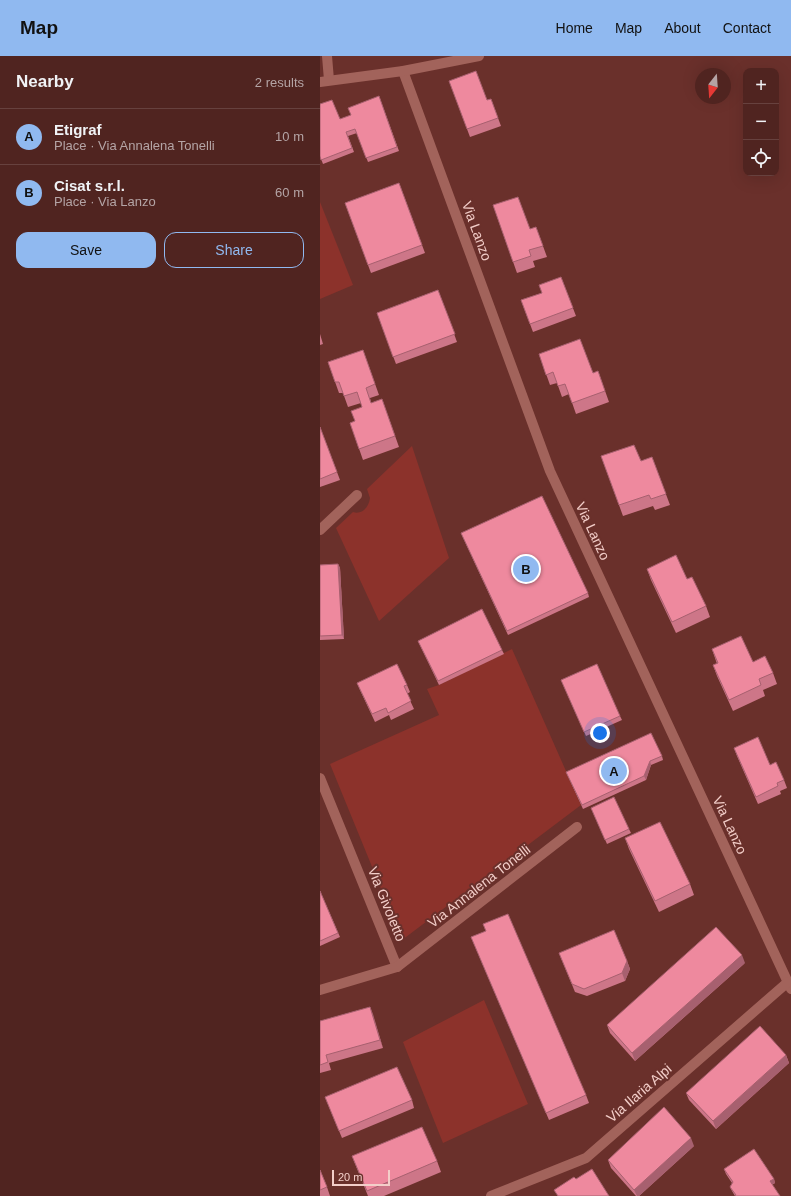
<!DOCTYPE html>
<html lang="en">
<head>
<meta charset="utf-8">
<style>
	body { margin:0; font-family:Arial,sans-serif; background:#562c29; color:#f1f3f6 }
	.controls { position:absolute; right:12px; top:12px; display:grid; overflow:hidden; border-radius:8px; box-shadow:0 4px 16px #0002 }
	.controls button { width:36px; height:36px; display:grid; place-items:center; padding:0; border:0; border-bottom:1px solid #67413e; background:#502420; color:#f1f3f6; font:20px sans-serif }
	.compass { position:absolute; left:375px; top:12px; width:36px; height:36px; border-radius:50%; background:#502420; box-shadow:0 4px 16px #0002; rotate:197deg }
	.scale { position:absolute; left:12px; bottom:10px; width:58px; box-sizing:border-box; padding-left:4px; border:2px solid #f3cec9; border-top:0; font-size:11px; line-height:14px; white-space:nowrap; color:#f3cec9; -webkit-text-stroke:3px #6a302b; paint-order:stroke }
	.you { position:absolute; left:280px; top:677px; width:14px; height:14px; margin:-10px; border:3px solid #fff; border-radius:50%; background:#1a73e8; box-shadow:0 0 0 6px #1a73e833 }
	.badge { display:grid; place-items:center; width:26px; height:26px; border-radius:50%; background:#90b9f0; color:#111; font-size:13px; font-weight:700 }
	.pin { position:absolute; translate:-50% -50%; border:2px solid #fff; box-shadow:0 1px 4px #0006 }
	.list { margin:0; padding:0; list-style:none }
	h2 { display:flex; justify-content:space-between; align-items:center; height:52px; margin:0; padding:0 16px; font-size:17px }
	h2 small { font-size:13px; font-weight:400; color:#b4a4a5 }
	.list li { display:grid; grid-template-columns:26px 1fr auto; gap:12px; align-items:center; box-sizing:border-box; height:56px; padding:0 16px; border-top:1px solid #67413e }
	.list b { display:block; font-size:15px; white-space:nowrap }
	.list p { margin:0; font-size:13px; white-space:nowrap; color:#b4a4a5 }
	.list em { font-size:13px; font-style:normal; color:#b4a4a5 }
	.actions { display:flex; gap:8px; padding:12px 16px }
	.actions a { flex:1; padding:9px 0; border:1px solid #90b9f0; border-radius:12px; text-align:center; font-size:14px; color:#90b9f0 }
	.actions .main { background:#90b9f0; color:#111 }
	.icon { flex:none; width:22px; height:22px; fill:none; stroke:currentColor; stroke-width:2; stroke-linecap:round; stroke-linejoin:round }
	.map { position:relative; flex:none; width:471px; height:1140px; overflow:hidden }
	header { display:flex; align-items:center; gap:24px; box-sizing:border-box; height:56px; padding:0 20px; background:#90b9f0; color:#111 }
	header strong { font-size:19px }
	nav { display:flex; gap:22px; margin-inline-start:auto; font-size:14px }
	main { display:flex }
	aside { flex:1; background:#502420 }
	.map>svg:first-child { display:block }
	.green { fill:#8c322b }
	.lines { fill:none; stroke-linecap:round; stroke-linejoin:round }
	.minor { stroke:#a2635b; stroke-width:10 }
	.wall { fill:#cd7688 }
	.shaded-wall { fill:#a7606f }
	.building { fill:#ee899e; stroke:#a7606f }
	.labels { text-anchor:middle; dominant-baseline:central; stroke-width:4; stroke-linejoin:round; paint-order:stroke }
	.street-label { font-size:14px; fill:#f3cec9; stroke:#6a302b }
</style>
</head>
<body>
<header>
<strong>Map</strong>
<nav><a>Home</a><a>Map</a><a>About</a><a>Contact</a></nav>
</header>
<main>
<aside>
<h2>Nearby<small>2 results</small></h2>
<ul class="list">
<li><span class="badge">A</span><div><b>Etigraf</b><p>Place · Via Annalena Tonelli</p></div><em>10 m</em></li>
<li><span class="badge">B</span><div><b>Cisat s.r.l.</b><p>Place · Via Lanzo</p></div><em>60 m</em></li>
</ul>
<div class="actions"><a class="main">Save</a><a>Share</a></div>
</aside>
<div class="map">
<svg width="471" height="1140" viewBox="0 0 471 1140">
	<rect width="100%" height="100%" fill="#6a302b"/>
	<g class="green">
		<path d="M0 146 33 229 0 243Z"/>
		<path d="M92 390 129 502 59 565 16 472 33 456C42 459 49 451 50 442L47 433Z"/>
		<path d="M192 593 261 749 82 884 10 708 119 659 107 633 119 629Z"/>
		<path d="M164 944 208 1048 123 1087 83 986Z"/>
	</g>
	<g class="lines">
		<g class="minor">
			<path d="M7 0 9 24"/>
			<path d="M83 15 230 415 471 933"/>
			<path d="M0 26 83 15 159 0"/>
			<path d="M0 474 37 439"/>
			<path d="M0 722 77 911"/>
			<path d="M0 934 77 911 257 771"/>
			<path d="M171 1140 266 1102 468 926"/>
		</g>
	</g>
	<g class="wall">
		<path d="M59 40 79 95 48 106 37 77 28 80 34 96 3 108 0 100 20 63 31 59Z"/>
		<path d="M171 43 181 70 150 81 147 73 167 44Z"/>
		<path d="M79 127 105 197 51 217 25 147Z"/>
		<path d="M173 149 210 173 216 171 227 201 213 205 215 211 197 217Z"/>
		<path d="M241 221 256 260 213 276 201 244 222 237Z"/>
		<path d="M118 234 137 286 76 308 57 257Z"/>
		<path d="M0 278 3 288 0 289Z"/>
		<path d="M43 294 59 339 50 342 51 347 62 343 79 391 43 404 30 367 35 365 42 351 41 347 28 351 23 337H19L8 306Z"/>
		<path d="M219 298 273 317 278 315 289 346 256 358 249 338 242 341 237 327 230 329Z"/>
		<path d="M0 371 20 424 0 431Z"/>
		<path d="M281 400 321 405 332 401 350 449 335 454 333 450 303 460Z"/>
		<path d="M141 477 268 537 269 541 188 579Z"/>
		<path d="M18 508 20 512 24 583 0 584V509Z"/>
		<path d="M327 513 367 523 386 550 390 561 356 577 331 524Z"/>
		<path d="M98 585 182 594 184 598 119 629Z"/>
		<path d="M392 593 433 606 453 617 457 628 443 634 445 640 413 655 397 620 393 609 397 608Z"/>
		<path d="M241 624 300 660 302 664 266 680Z"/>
		<path d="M37 627 87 629 90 636 87 638 94 653 71 664 69 659 55 666 40 634Z"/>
		<path d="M414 692 450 709 464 724 467 732 460 735 461 738 438 748 417 700Z"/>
		<path d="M342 700 343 704 331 709 326 724 263 753 246 716Z"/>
		<path d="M271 752 309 773 311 777 287 788Z"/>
		<path d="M305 782 370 828 374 839 339 856 309 793Z"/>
		<path d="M0 835 20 881 0 890Z"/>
		<path d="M163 868 266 1039 269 1047 229 1064 151 881 166 875Z"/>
		<path d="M239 897 307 905 310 913 305 925 267 940 255 936Z"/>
		<path d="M425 907 315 1005 290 977 287 969Z"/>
		<path d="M50 951 63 992 9 1007 11 1014 0 1017V965Z"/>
		<path d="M466 999 469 1007 396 1073 369 1044 366 1037Z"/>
		<path d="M5 1041 92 1044 94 1052 22 1082Z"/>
		<path d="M374 1090 319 1140H316L291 1112 288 1104Z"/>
		<path d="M32 1100 117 1105 121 1116 64 1140H48Z"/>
		<path d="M404 1113 454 1123 455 1127 452 1129 415 1140 412 1135 410 1131 412 1127 406 1118Z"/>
		<path d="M0 1114 7 1131 10 1140H0Z"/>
	</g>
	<g class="shaded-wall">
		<path d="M18 508 20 512 24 583 22 579Z"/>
		<path d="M330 705 331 709 326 724 324 720Z"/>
		<path d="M422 899 425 907 315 1005 312 997Z"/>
		<path d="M307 905 310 913 305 925 302 917Z"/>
		<path d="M50 951 53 958 63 992 60 984Z"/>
		<path d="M466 999 469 1007 396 1073 393 1065Z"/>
		<path d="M371 1082 374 1090 319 1140H317L314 1134Z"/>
		<path d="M454 1123 455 1127 451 1129 450 1125Z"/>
	</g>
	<g class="building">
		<path d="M156 15 167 44 171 43 178 62 147 73 129 25Z"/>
		<path d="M59 40 77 91 46 102 35 73 26 76 32 92 1 104 0 100V48L12 44 20 63 31 59 28 52Z"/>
		<path d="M79 127 102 189 48 209 25 147Z"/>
		<path d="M198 141 210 173 216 171 223 190 209 194 211 200 193 206 173 149Z"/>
		<path d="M241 221 253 252 210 268 201 244 222 237 219 229Z"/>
		<path d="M118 234 135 278 73 301 57 257Z"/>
		<path d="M260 283 273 317 278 315 285 335 252 347 245 328 238 330 233 316 226 319 219 298Z"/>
		<path d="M43 294 55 328 46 332 51 347 62 343 75 380 39 393 30 367 35 365 31 355 42 351 37 336 24 340 19 326H15L8 306Z"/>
		<path d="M0 371 17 416 0 423Z"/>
		<path d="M314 389 321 405 332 401 346 438 331 443 329 439 299 449 281 400Z"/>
		<path d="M222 440 268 537 187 575 141 477Z"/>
		<path d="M356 499 367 523 372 521 386 550 352 566 327 513Z"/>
		<path d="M18 508 22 579 0 580V509Z"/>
		<path d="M162 553 182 594 118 625 98 585Z"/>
		<path d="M421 580 433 606 445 600 453 617 439 623 441 629 409 644 393 609 398 607 392 593Z"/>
		<path d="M77 608 87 629 84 630 91 645 68 657 66 652 52 658 37 627Z"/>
		<path d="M277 608 300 660 264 676 241 624Z"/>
		<path d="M331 677 342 700 330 705 324 720 262 749 246 716Z"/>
		<path d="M438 681 450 709 456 706 464 724 457 727 458 730 436 741 414 692Z"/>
		<path d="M294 741 309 773 285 784 271 752Z"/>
		<path d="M340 766 370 828 335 845 305 782Z"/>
		<path d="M0 835 18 877 0 885Z"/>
		<path d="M188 858 266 1039 226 1057 151 881 166 875 163 868Z"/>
		<path d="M396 871 422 899 312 997 287 969Z"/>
		<path d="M294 874 307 905 302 917 264 933 252 928 239 897Z"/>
		<path d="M50 951 60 984 6 999 8 1006 0 1009V965Z"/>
		<path d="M440 970 466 999 393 1065 366 1037Z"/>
		<path d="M77 1011 92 1044 19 1075 5 1041Z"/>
		<path d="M344 1051 371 1082 314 1134 288 1104Z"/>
		<path d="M102 1071 117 1105 47 1135 32 1100Z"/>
		<path d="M434 1093 454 1123 450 1125 460 1140H415L416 1139 410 1131 413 1126 404 1113Z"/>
		<path d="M272 1113 289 1140H238L234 1134 254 1121 256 1123Z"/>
		<path d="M0 1114 7 1131 0 1134Z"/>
	</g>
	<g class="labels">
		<g class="street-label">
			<text transform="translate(157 175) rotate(70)">Via Lanzo</text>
			<text transform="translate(273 475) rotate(65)">Via Lanzo</text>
			<text transform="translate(410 769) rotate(65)">Via Lanzo</text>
			<text transform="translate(159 830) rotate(-38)">Via Annalena Tonelli</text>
			<text transform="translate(67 848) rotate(68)">Via Givoletto</text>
			<text transform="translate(319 1037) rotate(-41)">Via Ilaria Alpi</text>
		</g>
	</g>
</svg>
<div class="controls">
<button>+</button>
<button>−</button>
<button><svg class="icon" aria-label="locate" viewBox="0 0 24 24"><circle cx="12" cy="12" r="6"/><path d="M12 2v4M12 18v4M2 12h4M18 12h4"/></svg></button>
</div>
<svg class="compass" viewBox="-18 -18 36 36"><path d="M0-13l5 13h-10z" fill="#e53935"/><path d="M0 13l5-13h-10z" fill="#b4a4a5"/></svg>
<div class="scale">20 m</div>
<div class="you"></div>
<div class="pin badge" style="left:294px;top:715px">A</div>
<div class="pin badge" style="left:206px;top:513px">B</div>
</div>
</main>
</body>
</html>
